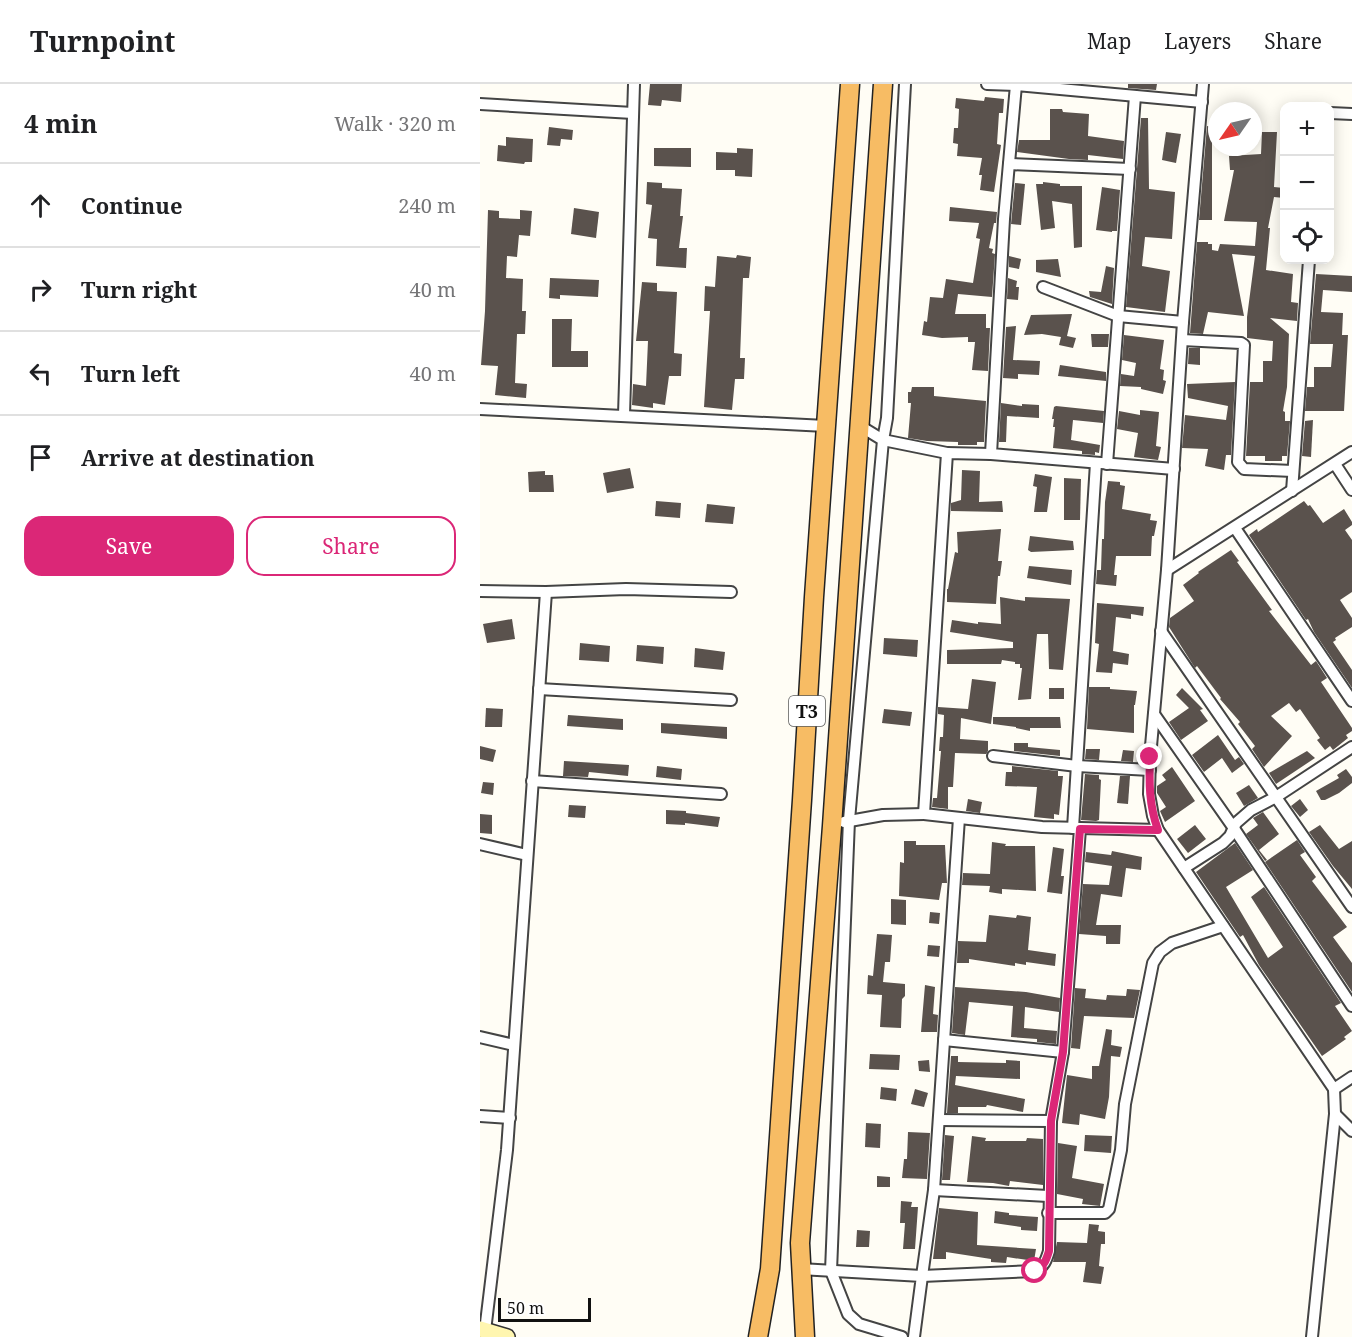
<!DOCTYPE html>
<html lang="en">
<head>
<meta charset="utf-8">
<style>
	body { margin:0; font-family:"Noto Serif",serif; background:#f2f2f2; color:#202124 }
	.controls { position:absolute; right:18px; top:18px; display:grid; overflow:hidden; border-radius:12px; box-shadow:0 3px 15px #0003 }
	.controls button { width:54px; height:54px; display:grid; place-items:center; padding:0; border:0; border-bottom:2px solid #e0e0e0; background:#fff; color:#202124; font:30px sans-serif }
	.compass { position:absolute; left:728px; top:18px; width:54px; height:54px; border-radius:50%; background:#fff; box-shadow:0 3px 15px #0003; rotate:236deg }
	.scale { position:absolute; left:18px; bottom:15px; width:93px; box-sizing:border-box; padding-left:6px; border:3px solid #111; border-top:0; font-size:16px; line-height:21px; white-space:nowrap; color:#111; -webkit-text-stroke:4px #fff; paint-order:stroke }
	.stop { position:absolute; width:18px; height:18px; margin:-14px; border:4px solid #db2777; border-radius:50%; background:#fff }
	.stop.end { background:#db2777; border-color:#fff; box-shadow:0 2px 6px #0008 }
	.list { margin:0; padding:0; list-style:none }
	h2 { display:flex; justify-content:space-between; align-items:center; height:78px; margin:0; padding:0 24px; font-size:26px }
	h2 small { font-size:20px; font-weight:400; color:#757577 }
	.list li { display:grid; grid-template-columns:39px 1fr auto; gap:18px; align-items:center; box-sizing:border-box; height:84px; padding:0 24px; border-top:2px solid #e0e0e0 }
	.list b { display:block; font-size:22px; white-space:nowrap }
	.list em { font-size:20px; font-style:normal; color:#757577 }
	.actions { display:flex; gap:12px; padding:18px 24px }
	.actions a { flex:1; padding:14px 0; border:2px solid #db2777; border-radius:18px; text-align:center; font-size:21px; color:#db2777 }
	.actions .main { background:#db2777; color:#fff }
	.icon { flex:none; width:33px; height:33px; fill:none; stroke:currentColor; stroke-width:2; stroke-linecap:round; stroke-linejoin:round }
	.map { position:relative; flex:none; width:872px; height:1253px; overflow:hidden }
	header { display:flex; align-items:center; gap:36px; box-sizing:border-box; height:84px; padding:0 30px; background:#fff; border-bottom:2px solid #e0e0e0 }
	header strong { font-size:28px }
	nav { display:flex; gap:33px; margin-inline-start:auto; font-size:21px }
	main { display:flex }
	aside { flex:1; background:#fff }
	.map>svg:first-child { display:block }
	.building { fill:#5a524d }
	.lines { fill:none; stroke-linecap:round; stroke-linejoin:round }
	.minor-casing { stroke:#444; stroke-width:14 }
	.secondary-casing { stroke:#333; stroke-width:18 }
	.trunk-casing { stroke:#222; stroke-width:21 }
	.minor { stroke:#fff; stroke-width:10 }
	.secondary { stroke:#fff6b0; stroke-width:15 }
	.trunk { stroke:#f7bc64; stroke-width:18 }
	.route { stroke:#db2777; stroke-width:8 }
	.labels { text-anchor:middle; dominant-baseline:central; stroke-width:6; stroke-linejoin:round; paint-order:stroke }
	.shield { fill:#fff; stroke:#585858; stroke-width:1.5 }
	.shield-label { font-size:18px; font-weight:bold; fill:#111 }
</style>
</head>
<body>
<header>
<strong>Turnpoint</strong>
<nav><a>Map</a><a>Layers</a><a>Share</a></nav>
</header>
<main>
<aside>
<h2>4 min<small>Walk · 320 m</small></h2>
<ul class="list">
<li><svg class="icon" aria-label="ahead" viewBox="0 0 24 24"><path d="M12 20V5M6 11l6-6 6 6"/></svg><div><b>Continue</b></div><em>240 m</em></li>
<li><svg class="icon" aria-label="right" viewBox="0 0 24 24"><path d="M7 20v-9h11M14 6l5 5-5 5"/></svg><div><b>Turn right</b></div><em>40 m</em></li>
<li><svg class="icon" aria-label="left" viewBox="0 0 24 24"><path d="M17 20v-9H6M10 6l-5 5 5 5"/></svg><div><b>Turn left</b></div><em>40 m</em></li>
<li><svg class="icon" aria-label="arrive" viewBox="0 0 24 24"><path d="M6 21V4h12l-3 4 3 4H6"/></svg><div><b>Arrive at destination</b></div></li>
</ul>
<div class="actions"><a class="main">Save</a><a>Share</a></div>
</aside>
<div class="map">
<svg width="872" height="1253" viewBox="0 0 872 1253">
	<rect width="100%" height="100%" fill="#fffdf5"/>
	<g class="building">
		<path d="M170 0H202L201 18 182 16 181 22 168 21Z"/>
		<path d="M648 0H677L676 6 648 4Z"/>
		<path d="M505 13 524 15 523 29H519L517 60 521 61 514 108 500 106 502 91H499L502 74 477 72 478 60 473 59 474 44H478L479 25 475 24 476 14 504 17Z"/>
		<path d="M570 25H582L583 28 609 30 608 52 644 57 643 75 608 71V76L589 75 537 68 539 56H570Z"/>
		<path d="M661 34H668L669 105 695 108 692 155 665 153 662 182 690 187 685 228 646 223Z"/>
		<path d="M727 42 732 43V136H719Z"/>
		<path d="M69 43 93 46 92 56 81 55 80 62 67 61Z"/>
		<path d="M686 48 701 50 696 79 682 76Z"/>
		<path d="M782 48H797L794 103 804 104V114L794 113 788 144H790L786 186 813 190 811 218 818 219 817 237 790 234 809 250 807 303 803 327 805 328V337H810L807 372H802V377H785V372H766L770 298H783V277H792L793 257 767 254V233L775 172 752 170 764 232 728 228 723 250 710 249 717 158H728V160H732V166L738 167 740 160 775 162 777 138 744 137 754 86H750L749 72 781 70Z"/>
		<path d="M26 53 53 55 52 78H45L44 80 17 77 18 61 26 62Z"/>
		<path d="M174 64H211V83L174 82Z"/>
		<path d="M257 64 273 65 272 93 255 92V86H236V68L257 69Z"/>
		<path d="M167 98 182 99V104L202 105 200 132H203L199 164H207L206 184 176 182 177 155 168 154 172 121 166 120Z"/>
		<path d="M563 98 580 100V102H602V163L594 164 592 120 572 117 575 144 561 146 556 100H563Z"/>
		<path d="M535 99 545 100 541 141 531 140Z"/>
		<path d="M622 103 640 106 637 147H632V148L616 146Z"/>
		<path d="M470 123 517 128 516 139H514L509 164 513 165 512 169 515 170 512 213 478 210 475 230H506V244H510L508 287 492 286 495 258H488V253L462 254 442 251 444 237 447 238 450 213 463 214 466 195 493 199 500 155 496 154 499 139 469 137Z"/>
		<path d="M94 124 119 128 116 154 91 150Z"/>
		<path d="M8 126 19 127V134L40 135V126L52 127 50 152 39 151 37 173 27 172 26 194 43 195 42 227H46L45 250H37L35 299 47 300 46 314 15 311 18 282 1 281 5 227Z"/>
		<path d="M257 171 271 173 269 194H263L260 274H265L264 295H255L252 326 224 323 230 227H224L225 202 235 203 237 172 256 174Z"/>
		<path d="M529 172 541 175 539 185 529 183Z"/>
		<path d="M578 175 581 193 556 188V176Z"/>
		<path d="M626 182 634 184 632 220 610 213 609 207 621 208Z"/>
		<path d="M836 190 872 192V208L843 206 841 228 863 229 862 251H868L864 327H825L827 303H834V283H851L853 260H830Z"/>
		<path d="M70 194 119 196 118 213 80 211V215L69 214Z"/>
		<path d="M528 194 537 197 536 203H539L538 216 527 215Z"/>
		<path d="M162 198 177 199V207L197 208 194 269 202 270 201 292H189L185 321 173 319V324L152 321 153 300 166 302 168 257H156Z"/>
		<path d="M592 230 587 252 596 254 593 264 579 261 581 253 562 250 544 251 551 231Z"/>
		<path d="M72 235H92L91 267H108V283H72Z"/>
		<path d="M536 242 533 276 560 277 559 291 538 290V295L523 294 526 243Z"/>
		<path d="M611 250H629L628 263H612Z"/>
		<path d="M644 251 684 256 680 285 684 286 683 296 686 297 683 310 661 305V303L640 302 641 290 654 292 656 279 642 276Z"/>
		<path d="M709 264H720V281L708 280Z"/>
		<path d="M580 281 626 288V297L578 292Z"/>
		<path d="M755 298 751 371H746L744 386 725 382 728 365 702 364 705 331 746 336 748 322 708 314 707 300Z"/>
		<path d="M432 303H454V312L506 317 504 358H497V361H478V358L447 357 428 354 431 319H428V308H431Z"/>
		<path d="M521 319 542 322V320L559 321V334L527 332 526 358H519Z"/>
		<path d="M576 322 624 327 623 339 593 336 591 356 620 361 619 369 615 368V371L602 370V367L573 364 575 343H573L574 335H572L574 323Z"/>
		<path d="M660 326 679 328 676 362 681 363 678 376 654 373 658 349 637 345 639 327 660 331Z"/>
		<path d="M833 336 831 373 822 372 825 337Z"/>
		<path d="M150 384 154 404 127 409 123 389Z"/>
		<path d="M482 386 500 387 499 418 522 417 523 428 471 427V419L481 416Z"/>
		<path d="M65 387V391H73L74 408H49L48 388Z"/>
		<path d="M555 390 572 393 567 428H554L557 403 553 402Z"/>
		<path d="M584 394 601 395 600 436H584Z"/>
		<path d="M628 397 640 398V401L645 402 642 425 671 430 670 436 677 437 674 452H672L671 472H636L634 491H637L636 502 616 500 617 486H621L622 455H624L625 418Z"/>
		<path d="M176 417 201 419 200 434 175 432Z"/>
		<path d="M824 417 828 422 830 421 843 439 864 425 872 438V441L865 446 872 456V508L860 516 872 534V543L855 554 856 556 853 558 872 586V604L834 548 828 535 826 536 769 451 777 445 778 448Z"/>
		<path d="M227 420 255 423 253 440 225 438Z"/>
		<path d="M521 445 518 477H522L520 492H518L516 520 467 518V505H468L475 468 478 469 477 448Z"/>
		<path d="M550 452 593 457 594 466 551 468 548 466Z"/>
		<path d="M751 466 759 477 757 478 792 526 789 527 831 581 836 577 847 594 841 598 872 644V647L866 651 868 654 853 666 850 662 845 666 837 656 840 654 820 625 816 628 809 619 791 632 812 652 784 683 772 665 775 662 758 640 760 638 740 615 741 614 717 582 715 584 689 543 690 534 714 517 703 501 719 489 718 488Z"/>
		<path d="M549 482 592 486 591 501 547 494Z"/>
		<path d="M520 513 545 517V513L590 515 583 586 569 585 568 550H557L551 615 538 616 542 584H540V580H535V578L522 576 521 580H467V566L533 564V558L470 548 472 536 498 540V538L521 540Z"/>
		<path d="M617 519 664 523 663 532 651 530V535L636 533 633 567 649 570 648 581 633 579 632 589 616 588 619 560 615 559Z"/>
		<path d="M32 535 35 555 7 559 3 540Z"/>
		<path d="M404 554 438 556 437 573 403 570Z"/>
		<path d="M100 559 130 562 129 578 99 576Z"/>
		<path d="M157 561 184 563 183 580 156 577Z"/>
		<path d="M215 564 245 568 243 586 214 583Z"/>
		<path d="M492 595 516 598 511 640 481 634 480 655 508 657V667L506 670 475 669 473 703H468V725L452 723 453 714H457L461 667H459L460 653H463L464 631 458 630V623L488 625Z"/>
		<path d="M609 603H630V605L657 607 655 621H654V649L607 645Z"/>
		<rect x="569" y="604" width="15" height="11"/>
		<path d="M702 604 723 625 720 626 728 637 701 656 689 638 709 624 696 611Z"/>
		<path d="M6 624 23 625 22 643H5Z"/>
		<path d="M404 625 432 628 430 642 402 639Z"/>
		<path d="M88 631 143 635V646L87 642Z"/>
		<path d="M513 633H580L581 644H550V647L536 644V643L513 640Z"/>
		<path d="M181 639 247 643V655L181 649Z"/>
		<path d="M738 651 755 676 759 673 764 680 752 689 742 674 724 688 712 671Z"/>
		<path d="M534 659H548V663L580 666V672L534 667Z"/>
		<path d="M0 662 16 666 13 678 0 675Z"/>
		<path d="M606 665H620L619 676 605 675Z"/>
		<path d="M643 666 654 667 653 678 641 677Z"/>
		<path d="M827 667 835 674 796 700 789 689Z"/>
		<path d="M84 677 149 681 148 692 109 688 108 693 83 692Z"/>
		<path d="M177 682 202 685 201 696 176 693Z"/>
		<path d="M532 682 578 687V692H583L579 731 574 730V735L554 733 557 703 525 702 526 688H532Z"/>
		<path d="M692 683 715 717 685 738 680 727 686 723 677 709V702L686 696 682 691Z"/>
		<path d="M866 685 872 693V699L859 709 845 716H841L836 707 859 694 857 691Z"/>
		<path d="M605 690 619 691V695L621 696 619 736 616 737 601 736Z"/>
		<path d="M640 692H650L648 720 637 719Z"/>
		<path d="M3 698 14 699 13 711 1 709Z"/>
		<path d="M769 701 778 714 764 722 756 709Z"/>
		<path d="M488 715 502 718 500 729 486 727Z"/>
		<path d="M820 715 828 726 820 733 811 722Z"/>
		<path d="M89 721 106 722 105 734 88 733Z"/>
		<path d="M186 726 206 727V729L240 733 238 743 205 739V741L186 740Z"/>
		<path d="M783 728 799 750 779 766 787 776 785 777 766 750 778 741 773 734Z"/>
		<path d="M0 730 12 731V750L0 749Z"/>
		<path d="M715 741 726 755 708 769 697 755Z"/>
		<path d="M840 741 859 765 872 757V805L853 782 829 748Z"/>
		<path d="M817 756 825 768 820 771 836 793 832 797 867 843 853 853 872 879V908L785 778Z"/>
		<path d="M424 757H436V761H465L467 799H462L459 816 419 812 420 778 424 779Z"/>
		<path d="M512 758 526 760 525 762H555L556 807 522 805V810L509 808 510 802 482 801 483 789 510 790Z"/>
		<path d="M755 759 773 786 746 803 788 874 803 863 771 813 784 803 861 919 855 922 872 947 864 953 866 955 842 972 779 881 763 851 760 853 716 788Z"/>
		<path d="M573 763 584 765 581 792H584L582 810 567 808Z"/>
		<path d="M632 767 662 773 661 786 646 784 642 813 621 810 616 841H641L640 860H626V852L599 850 603 800 629 801 632 782 605 778 606 768 631 771Z"/>
		<path d="M411 815 426 816V841L411 840Z"/>
		<path d="M450 828 460 829 459 840 449 839Z"/>
		<path d="M509 831 536 834 537 831 551 833 548 866 576 870 575 882 546 878V881L535 879V882L489 875V879H477L478 857 506 858Z"/>
		<path d="M397 850 412 851 410 878H405L403 898 425 900V912L422 915 421 944 400 943 402 911 387 910 388 891 393 892Z"/>
		<path d="M448 861 460 862 459 873 447 872Z"/>
		<path d="M445 901 455 903 453 930 458 931 457 948H441Z"/>
		<path d="M475 903 546 908 580 914 579 928 545 923 544 944 577 947 576 960 557 958V955L531 953 533 922 489 918 485 951 472 949Z"/>
		<path d="M595 904 606 905 605 914 626 916 627 911 646 912 647 905 660 906 654 934 604 932 600 965 591 964Z"/>
		<path d="M626 945 632 946 631 961 642 963 640 973 631 972 629 1013 625 1035 600 1030 599 1041 582 1039 587 991 612 995V982H619Z"/>
		<path d="M390 970 420 971 419 986 389 985Z"/>
		<path d="M471 972H478V978L526 979V976L540 977V995L476 992 475 1001 545 1015 543 1028 507 1021 506 1023H478V1029H467Z"/>
		<path d="M449 976 450 988 439 987 438 977Z"/>
		<path d="M401 1003 417 1005 416 1017 400 1015Z"/>
		<path d="M435 1005 448 1009 444 1023 431 1020Z"/>
		<path d="M386 1039 401 1040 400 1064 385 1063Z"/>
		<path d="M428 1048 450 1049 447 1095 422 1094 424 1075H427Z"/>
		<path d="M465 1051 474 1052 470 1096H462Z"/>
		<path d="M605 1051 632 1052 631 1069 604 1067Z"/>
		<path d="M492 1052 506 1054 505 1057H546L547 1054 563 1055V1101L530 1097 529 1102 513 1099 487 1098Z"/>
		<path d="M578 1059 597 1062 592 1094 624 1100 620 1122 602 1120 603 1115 577 1110Z"/>
		<path d="M397 1092 410 1093V1103H397Z"/>
		<path d="M421 1117 432 1118 431 1123H438L435 1165H423L425 1139H420Z"/>
		<path d="M459 1124 498 1128 497 1161 556 1165 554 1177 527 1173 526 1179 511 1178V1175L466 1168V1175H453Z"/>
		<path d="M515 1127 529 1129V1131L558 1133 557 1147 541 1146V1143L514 1139Z"/>
		<path d="M609 1140 619 1141 618 1147 625 1148V1160H621L619 1182 624 1183 621 1200 603 1198 606 1178H573L577 1158 607 1159Z"/>
		<path d="M377 1146 390 1147 389 1163H376Z"/>
	</g>
	<g class="lines">
		<defs>
			<g id="minor">
				<path d="M425 0 407 334 403 356 467 369"/>
				<path d="M507 0 536 1"/>
				<path d="M723 0 703 238 687 486 670 673 669 710 673 732 678 746 854 1005 855 1030 832 1253"/>
				<path d="M0 20 153 29"/>
				<path d="M850 29 872 30"/>
				<path d="M529 80 650 85"/>
				<path d="M563 203 638 232 703 238"/>
				<path d="M702 256 761 259 764 261 758 378 764 385 813 387"/>
				<path d="M0 325 346 342"/>
				<path d="M144 331 154 0"/>
				<path d="M380 342 403 356 369 736 351 1187 368 1230 379 1240 422 1253"/>
				<path d="M511 370 467 369 444 730 562 743 678 746"/>
				<path d="M627 380 655 12"/>
				<path d="M855 380 872 406"/>
				<path d="M694 385 511 370 524 135 536 1 722 18"/>
				<path d="M812 407 829 176"/>
				<path d="M755 444 872 617"/>
				<path d="M687 486 872 368"/>
				<path d="M0 507 66 508 146 505 251 508"/>
				<path d="M681 547 872 823"/>
				<path d="M59 605 251 616"/>
				<path d="M674 630 753 743 872 922"/>
				<path d="M513 672 597 682 670 686"/>
				<path d="M52 697 241 710"/>
				<path d="M479 734 454 1106 442 1192 555 1187C564 1182 566 1177 569 1167L571 1037 583 968 600 745"/>
				<path d="M364 738 403 731 444 730"/>
				<path d="M593 744 616 379"/>
				<path d="M0 760 47 771"/>
				<path d="M704 784 743 759 750 752 756 739 771 726 796 713 872 663"/>
				<path d="M0 953 34 961"/>
				<path d="M464 956 583 968"/>
				<path d="M854 1005 872 993"/>
				<path d="M855 1030 872 1047"/>
				<path d="M0 1032 30 1034"/>
				<path d="M459 1036 571 1037"/>
				<path d="M454 1106 568 1112"/>
				<path d="M568 1129H625L629 1125 641 1066 645 1020 673 879 680 868 692 859 743 842"/>
				<path d="M320 1185 442 1192 434 1253"/>
				<path d="M5 1247 27 1066 66 508"/>
			</g>
			<path id="secondary" d="M0 1245 27 1253"/>
			<g id="trunk">
				<path d="M278 1253 290 1185 322 716 334 513 370 0"/>
				<path d="M325 1253 320 1159 352 742 403 0"/>
			</g>
		</defs>
		<use href="#minor" class="minor-casing"/>
		<use href="#secondary" class="secondary-casing"/>
		<use href="#trunk" class="trunk-casing"/>
		<use href="#minor" class="minor"/>
		<use href="#secondary" class="secondary"/>
		<use href="#trunk" class="trunk"/>
	</g>
	<g class="lines">
		<path class="route" d="M555 1187C564 1182 566 1177 569 1167L571 1037 583 968 600 745 678 746C669 721 669 699 670 673"/>
	</g>
	<g class="labels">
		<rect class="shield" x="309" y="612" width="36" height="30" rx="4.5"/>
		<g class="shield-label">
			<text x="327" y="627">T3</text>
		</g>
	</g>
</svg>
<div class="controls">
<button>+</button>
<button>−</button>
<button><svg class="icon" aria-label="locate" viewBox="0 0 24 24"><circle cx="12" cy="12" r="6"/><path d="M12 2v4M12 18v4M2 12h4M18 12h4"/></svg></button>
</div>
<svg class="compass" viewBox="-18 -18 36 36"><path d="M0-13l5 13h-10z" fill="#e53935"/><path d="M0 13l5-13h-10z" fill="#757577"/></svg>
<div class="scale">50 m</div>
<div class="stop" style="left:555px;top:1187px"></div>
<div class="stop end" style="left:670px;top:673px"></div>
</div>
</main>
</body>
</html>
